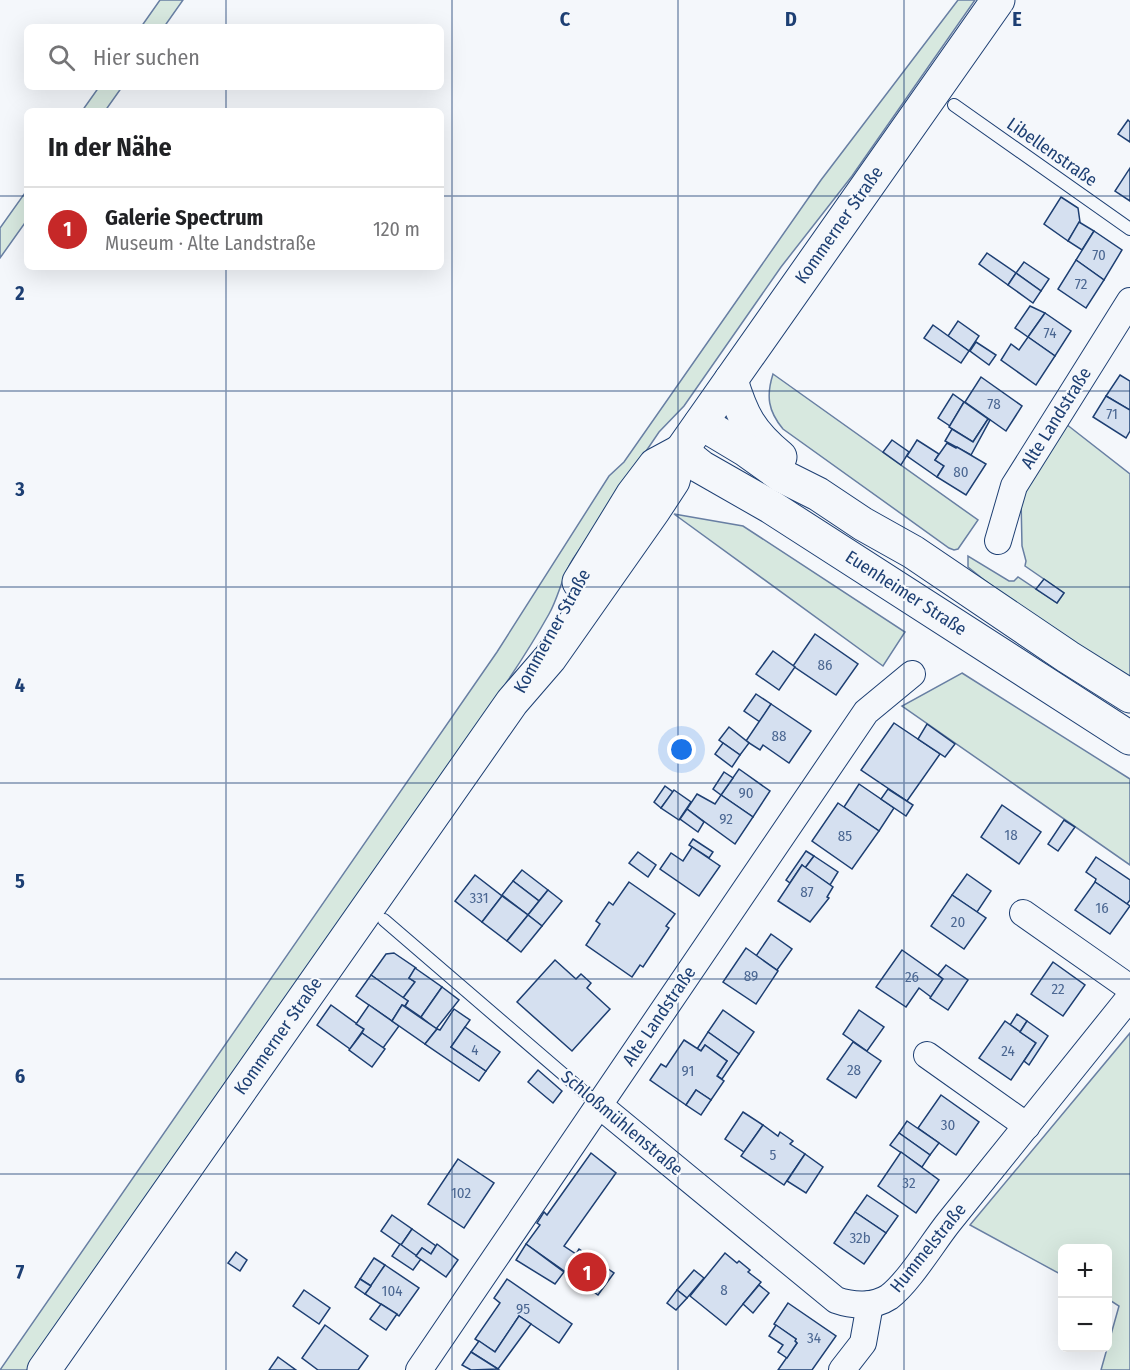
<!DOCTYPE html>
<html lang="de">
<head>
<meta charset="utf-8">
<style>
	body { margin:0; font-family:"Fira Sans Condensed",sans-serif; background:#f6f6f6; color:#202124 }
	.controls { position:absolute; right:18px; bottom:18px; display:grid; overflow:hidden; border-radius:9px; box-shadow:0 6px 24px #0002 }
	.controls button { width:54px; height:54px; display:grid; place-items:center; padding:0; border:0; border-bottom:2px solid #e0e0e0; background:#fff; color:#202124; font:30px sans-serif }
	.you { position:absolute; left:682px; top:750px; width:21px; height:21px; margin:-15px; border:4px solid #fff; border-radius:50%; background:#1a73e8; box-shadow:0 0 0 9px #1a73e833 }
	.badge { display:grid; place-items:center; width:39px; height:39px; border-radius:50%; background:#c62828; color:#fff; font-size:20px; font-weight:700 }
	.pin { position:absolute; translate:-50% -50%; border:3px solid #fff; box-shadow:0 2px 6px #0006 }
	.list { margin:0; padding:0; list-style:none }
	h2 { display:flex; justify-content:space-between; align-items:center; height:78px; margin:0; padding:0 24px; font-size:26px }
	h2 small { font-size:20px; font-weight:400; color:#757577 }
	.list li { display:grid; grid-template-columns:39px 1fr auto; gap:18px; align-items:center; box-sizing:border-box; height:84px; padding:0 24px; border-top:2px solid #e0e0e0 }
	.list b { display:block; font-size:22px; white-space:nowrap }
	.list p { margin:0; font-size:20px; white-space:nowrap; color:#757577 }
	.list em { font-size:20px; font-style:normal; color:#757577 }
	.icon { flex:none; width:33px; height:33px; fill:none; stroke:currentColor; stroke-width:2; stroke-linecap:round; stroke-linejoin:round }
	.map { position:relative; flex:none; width:1130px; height:1370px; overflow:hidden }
	.search { position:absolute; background:#fff; box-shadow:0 6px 24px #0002; left:24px; top:24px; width:420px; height:66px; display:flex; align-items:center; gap:15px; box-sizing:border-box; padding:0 21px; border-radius:9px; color:#757577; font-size:22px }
	.panel { position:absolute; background:#fff; box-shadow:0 6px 24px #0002; left:24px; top:108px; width:420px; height:162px; border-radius:9px }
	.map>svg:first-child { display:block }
	.green { fill:#d7e8df; stroke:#687fa3; stroke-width:1.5 }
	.building { fill:#d5e0f0; stroke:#1d3f73; stroke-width:1.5 }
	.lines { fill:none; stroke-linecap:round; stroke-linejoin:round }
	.lane-casing { stroke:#1d3f73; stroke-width:14 }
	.street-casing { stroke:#1d3f73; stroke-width:28 }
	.secondary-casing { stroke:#1d3f73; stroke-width:35 }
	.primary-casing { stroke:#1d3f73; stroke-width:35 }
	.lane { stroke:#f4f7fb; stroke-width:12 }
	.street { stroke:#f4f7fb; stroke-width:26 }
	.secondary { stroke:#f4f7fb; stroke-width:33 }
	.primary { stroke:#f4f7fb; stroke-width:33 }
	.grid { fill:none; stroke:#1d3f73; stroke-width:1.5; stroke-opacity:0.55 }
	.labels { text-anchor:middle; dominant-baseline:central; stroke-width:4.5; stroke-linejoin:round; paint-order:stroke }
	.number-label { font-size:15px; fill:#4b6792 }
	.street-label { font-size:18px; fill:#1d3f73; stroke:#f4f7fb }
	.grid-label { font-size:20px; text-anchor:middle; font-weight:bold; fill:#1d3f73; stroke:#f4f7fb; stroke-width:4.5; stroke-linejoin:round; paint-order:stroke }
</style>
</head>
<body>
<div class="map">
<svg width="1130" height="1370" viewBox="0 0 1130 1370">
	<rect width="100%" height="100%" fill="#f4f7fb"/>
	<g class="green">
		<path d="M160 0H183L164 27H141Z"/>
		<path d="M958 0H975L852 176 781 267 684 406 659 432 573 559C562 576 559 596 549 614 521 664 487 711 454 758L27 1370H0L497 652 609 476 624 462 821 180Z"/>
		<path d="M99 87H122L105 111H82Z"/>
		<path d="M27 190V220L0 258V228Z"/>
		<path d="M773 374 978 520 958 549 954 550 949 548 783 429C768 411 766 396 773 374Z"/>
		<path d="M1066 424 1130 474V687L993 587 968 567V556L1009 581H1014L1018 577 1057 603 1064 593 1025 566 1026 561 1022 546 1021 498Z"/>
		<path d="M674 514 743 526 905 632 883 666Z"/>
		<path d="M962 673 1130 779V865L902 706Z"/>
		<path d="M1130 1033V1370H1101L1119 1306 1108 1299V1248H1062V1275L970 1225Z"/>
	</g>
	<g class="building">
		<path d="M1128 120 1130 122V142L1118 134Z"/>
		<path d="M1130 168V201L1115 191Z"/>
		<path d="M1061 197 1078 208 1080 222 1068 241 1044 224Z"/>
		<path d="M1079 222 1094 231 1082 250 1068 241Z"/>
		<path d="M1094 231 1122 250 1104 280 1076 260Z"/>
		<path d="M987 253 1016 273 1008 285 979 264Z"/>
		<path d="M1076 260 1104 280 1086 308 1058 289Z"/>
		<path d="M1024 262 1049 279 1041 291 1016 273Z"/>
		<path d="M1016 273 1041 291 1033 303 1008 285Z"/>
		<path d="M1030 306 1045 313 1028 337 1015 328Z"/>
		<path d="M1045 313 1071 331 1055 356 1028 337Z"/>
		<path d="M958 321 979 336 969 351 948 336Z"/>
		<path d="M933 325 969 351 961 363 924 338Z"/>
		<path d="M1028 337 1055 356 1036 385 1001 360 1011 344 1019 350Z"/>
		<path d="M976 342 996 355 989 365 970 351Z"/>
		<path d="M1120 375 1130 381V410L1106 396Z"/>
		<path d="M981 377 1022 406 1006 431 965 402Z"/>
		<path d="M953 394 964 402 950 426 938 418Z"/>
		<path d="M1106 396 1130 410V431L1126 438 1093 417Z"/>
		<path d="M964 402 988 419 973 442 949 427Z"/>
		<path d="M988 419 990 420 971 455 945 441 952 429 973 442Z"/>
		<path d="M892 440 909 452 901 465 883 452Z"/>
		<path d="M917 440 939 454 935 460 944 466 937 477 907 456Z"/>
		<path d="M947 443 956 448 957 447 986 464 966 495 937 477 944 466 935 460Z"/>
		<path d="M1044 579 1064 593 1057 603 1036 589Z"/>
		<path d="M815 634 858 664 836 695 793 666Z"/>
		<path d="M773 651 795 667 779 690 756 674Z"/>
		<path d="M756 694 771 704 760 722 744 711Z"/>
		<path d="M771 704 811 731 789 763 763 745 760 750 746 741Z"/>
		<path d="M894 723 940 754 907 801 861 770Z"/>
		<path d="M927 724 955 744 945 757 918 739Z"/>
		<path d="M729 727 749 743 740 755 719 740Z"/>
		<path d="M723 743 740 755 732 767 715 754Z"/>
		<path d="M739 769 770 791 753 817 721 795Z"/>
		<path d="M724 772 733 778 721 795 713 789Z"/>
		<path d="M859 784 894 808 879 831 844 807Z"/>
		<path d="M665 786 673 792 661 808 654 802Z"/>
		<path d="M888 789 913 805 906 816 881 799Z"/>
		<path d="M674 790 691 802 679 820 661 808Z"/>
		<path d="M697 794 715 804 721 795 753 817 735 844 687 809Z"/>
		<path d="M838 803 879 831 852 869 812 841Z"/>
		<path d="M1002 805 1041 832 1019 864 981 837Z"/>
		<path d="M687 809 704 822 698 832 680 819Z"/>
		<path d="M1064 820 1075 827 1058 851 1048 844Z"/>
		<path d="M693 839 713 852 709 858 689 845Z"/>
		<path d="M692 847 720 866 699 896 660 869 671 853 683 861Z"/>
		<path d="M806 851 814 856 805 868 802 865 790 883 786 880Z"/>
		<path d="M638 852 656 865 648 877 629 863Z"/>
		<path d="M814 856 838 872 830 885 805 868Z"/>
		<path d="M1096 857 1130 880V900L1127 904 1095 882 1096 879 1086 872Z"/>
		<path d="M802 865 833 887 827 897 829 898 810 922 778 901Z"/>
		<path d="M522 870 548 890 539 901 513 881Z"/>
		<path d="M967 874 991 891 977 912 952 895Z"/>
		<path d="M475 875 502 896 482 922 455 901Z"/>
		<path d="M513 881 539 901 528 915 502 895Z"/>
		<path d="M629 882 675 914 666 926 669 928 643 967 640 965 632 977 586 945 600 924 596 921 609 902 613 905Z"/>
		<path d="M1095 882 1130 906 1110 934 1075 910Z"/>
		<path d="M548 890 562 901 542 926 528 915Z"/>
		<path d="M952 895 986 918 964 949 931 926Z"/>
		<path d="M502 896 528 915 507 941 482 922Z"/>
		<path d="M528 915 542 926 521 952 507 941Z"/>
		<path d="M771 934 792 949 777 970 756 956Z"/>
		<path d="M746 948 778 971 756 1004 723 982Z"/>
		<path d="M902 950 943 979 931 997 919 988 906 1007 876 987Z"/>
		<path d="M394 953 416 968 409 978 415 982 403 998 371 975 386 954Z"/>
		<path d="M555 960 576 979 581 974 591 983 587 988 610 1009 572 1051 517 1002Z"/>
		<path d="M1053 962 1085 985 1063 1016 1031 994Z"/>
		<path d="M946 965 968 980 948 1010 930 998 943 979 938 975Z"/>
		<path d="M415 968 442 987 421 1017 405 1006 408 1001 403 998 415 982 409 978Z"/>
		<path d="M371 975 408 1001 405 1006 402 1005 392 1021 356 996Z"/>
		<path d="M442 987 459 1000 436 1029 421 1017Z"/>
		<path d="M331 1005 364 1029 350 1049 317 1025Z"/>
		<path d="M369 1005 399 1026 383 1048 362 1033 364 1029 356 1024Z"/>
		<path d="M402 1005 437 1029 425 1044 392 1021Z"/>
		<path d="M454 1009 470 1020 451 1047 486 1071 479 1081 425 1044 437 1029 440 1030Z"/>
		<path d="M723 1010 754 1032 739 1054 708 1032Z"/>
		<path d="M859 1010 884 1027 867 1051 843 1034Z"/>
		<path d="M1017 1014 1027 1021 1020 1032 1010 1025Z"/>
		<path d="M1005 1021 1036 1043 1011 1080 979 1058Z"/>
		<path d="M1027 1021 1048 1036 1029 1065 1024 1061 1036 1043 1020 1032Z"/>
		<path d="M465 1027 500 1052 486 1071 451 1047Z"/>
		<path d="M708 1032 739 1054 722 1079 717 1076 727 1061 705 1045 701 1051 697 1049Z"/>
		<path d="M362 1033 385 1049 372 1067 349 1050Z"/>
		<path d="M684 1040 701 1051 705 1045 727 1061 717 1076 724 1081 711 1100 696 1090 686 1105 650 1080 661 1064 666 1067Z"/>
		<path d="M853 1042 881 1061 856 1098 827 1079Z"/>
		<path d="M538 1070 562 1091 553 1103 528 1082Z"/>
		<path d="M696 1090 711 1100 701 1115 686 1105Z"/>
		<path d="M941 1095 979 1122 956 1155 918 1128Z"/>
		<path d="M743 1112 763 1125 744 1152 725 1139Z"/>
		<path d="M907 1121 939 1143 930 1155 899 1133Z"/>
		<path d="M763 1125 778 1136 780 1132 793 1141 790 1144 805 1154 784 1185 741 1156Z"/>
		<path d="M899 1133 930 1155 922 1167 890 1145Z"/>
		<path d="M901 1152 939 1180 916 1213 878 1186Z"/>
		<path d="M591 1153 616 1173 564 1246 576 1254 579 1249 614 1273 598 1295 526 1244 540 1225 537 1223 544 1212 547 1215Z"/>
		<path d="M805 1154 823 1167 806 1193 787 1181Z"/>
		<path d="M458 1159 494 1183 464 1228 428 1204Z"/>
		<path d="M867 1195 898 1216 886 1233 855 1212Z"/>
		<path d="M855 1212 886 1233 864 1264 834 1243Z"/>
		<path d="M392 1215 412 1229 401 1245 381 1231Z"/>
		<path d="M412 1229 436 1246 431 1254 422 1248 416 1256 401 1245Z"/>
		<path d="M400 1244 421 1259 413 1270 392 1256Z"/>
		<path d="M437 1244 458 1260 446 1277 416 1256 422 1248 431 1254Z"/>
		<path d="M526 1244 564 1272 555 1284 516 1260Z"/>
		<path d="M236 1252 247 1260 240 1271 228 1263Z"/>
		<path d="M725 1253 737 1263 739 1261 750 1270 748 1272 761 1282 726 1325 690 1296Z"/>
		<path d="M374 1258 385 1265 371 1286 360 1279Z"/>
		<path d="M385 1265 419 1288 399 1316 365 1294Z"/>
		<path d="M694 1270 704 1278 687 1298 677 1290Z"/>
		<path d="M360 1279 371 1286 365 1294 355 1287Z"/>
		<path d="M507 1279 572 1324 559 1343 519 1316 495 1352 475 1339 500 1303 494 1298Z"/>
		<path d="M759 1285 769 1293 753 1313 743 1304Z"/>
		<path d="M304 1290 330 1308 319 1324 293 1306Z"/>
		<path d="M677 1290 687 1298 676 1310 667 1303Z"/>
		<path d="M788 1303 836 1336 812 1370H778L797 1343 795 1341 796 1339 774 1324Z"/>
		<path d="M381 1304 397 1314 386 1330 370 1319Z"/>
		<path d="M519 1316 531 1324 498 1369 471 1352 479 1341 495 1352Z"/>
		<path d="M325 1325 368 1356 358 1370H318L302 1358Z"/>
		<path d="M776 1325 796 1339 795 1341 797 1343 787 1358 778 1352 783 1345 769 1336Z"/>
		<path d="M471 1352 498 1369 471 1370 462 1365Z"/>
		<path d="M278 1357 296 1370H269Z"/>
	</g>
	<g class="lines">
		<defs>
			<g id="lane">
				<path d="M954 105 1130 229"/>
				<path d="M384 920 599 1105"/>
			</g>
			<g id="street">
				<path d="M998 541 1014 486 1130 301"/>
				<path d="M1023 913 1130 988"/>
				<path d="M927 1055 1027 1126"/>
				<path d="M599 1105 836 1300C853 1306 874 1307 889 1297 909 1282 933 1242 949 1222 1010 1147 1070 1072 1130 997"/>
				<path d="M419 1370 866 712 912 674"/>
				<path d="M842 1370 863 1343 870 1304"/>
			</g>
			<g id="secondary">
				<path d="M731 380C742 416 750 432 780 457"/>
				<path d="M701 423 746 450 782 476 818 494 863 524 913 552 1068 657 1130 696"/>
				<path d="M681 451 701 467 771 507 1130 738"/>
			</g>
			<g id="primary">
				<path d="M579 582 633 494 655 465 681 451"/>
				<path d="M44 1370 512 702 550 658 654 510 673 481 681 451 998 0"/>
			</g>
		</defs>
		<use href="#lane" class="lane-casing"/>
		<use href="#street" class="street-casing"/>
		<use href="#secondary" class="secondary-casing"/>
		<use href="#primary" class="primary-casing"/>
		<use href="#lane" class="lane"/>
		<use href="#street" class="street"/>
		<use href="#secondary" class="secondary"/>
		<use href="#primary" class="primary"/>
	</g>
	<path class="grid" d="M226 0V27M452 0V1370M678 0V1370M904 0V1370M226 87V111M0 196H27M441 196H1130M226 267V1370M0 391H1130M0 587H1130M0 783H1130M0 979H1130M0 1174H1130"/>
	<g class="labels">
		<g class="number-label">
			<text x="1099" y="255">70</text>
			<text x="1081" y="284">72</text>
			<text x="1050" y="333">74</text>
			<text x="994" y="404">78</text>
			<text x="1112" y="414">71</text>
			<text x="961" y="472">80</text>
			<text x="825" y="665">86</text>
			<text x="779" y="736">88</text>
			<text x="746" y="793">90</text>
			<text x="726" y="819">92</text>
			<text x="1011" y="835">18</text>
			<text x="845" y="836">85</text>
			<text x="807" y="892">87</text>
			<text x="479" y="898">331</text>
			<text x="1102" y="908">16</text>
			<text x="958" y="922">20</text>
			<text x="751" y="976">89</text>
			<text x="912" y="977">26</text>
			<text x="1058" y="989">22</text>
			<text x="475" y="1050">4</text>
			<text x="1008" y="1051">24</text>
			<text x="854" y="1070">28</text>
			<text x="688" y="1071">91</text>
			<text x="948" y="1125">30</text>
			<text x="773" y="1155">5</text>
			<text x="909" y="1183">32</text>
			<text x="461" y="1193">102</text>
			<text x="860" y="1238">32b</text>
			<text x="724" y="1290">8</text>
			<text x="392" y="1291">104</text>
			<text x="523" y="1309">95</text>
			<text x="814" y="1338">34</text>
		</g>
		<g class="street-label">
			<text transform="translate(1052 152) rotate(35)">Libellenstraße</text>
			<text transform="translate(839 225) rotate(-55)">Kommerner Straße</text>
			<text transform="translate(1056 418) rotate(-58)">Alte Landstraße</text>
			<text transform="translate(906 593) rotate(33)">Euenheimer Straße</text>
			<text transform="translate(552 631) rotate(-61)">Kommerner Straße</text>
			<text transform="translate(659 1016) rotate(-56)">Alte Landstraße</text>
			<text transform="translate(278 1036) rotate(-55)">Kommerner Straße</text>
			<text transform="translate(622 1123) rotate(40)">Schloßmühlenstraße</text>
			<text transform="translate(928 1248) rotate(-51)">Hummelstraße</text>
		</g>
	</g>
	<g class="grid-label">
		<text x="565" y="26">C</text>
		<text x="791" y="26">D</text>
		<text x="1017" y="26">E</text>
		<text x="20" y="300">2</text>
		<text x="20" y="496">3</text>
		<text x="20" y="692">4</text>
		<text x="20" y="888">5</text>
		<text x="20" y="1083">6</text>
		<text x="20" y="1279">7</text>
	</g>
</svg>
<div class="controls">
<button>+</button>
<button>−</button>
</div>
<div class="you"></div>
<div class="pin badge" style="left:587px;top:1272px">1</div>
<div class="search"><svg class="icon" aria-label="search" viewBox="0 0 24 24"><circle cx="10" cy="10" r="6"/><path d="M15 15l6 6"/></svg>Hier suchen</div>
<section class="panel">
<h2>In der Nähe<small></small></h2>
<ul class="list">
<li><span class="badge">1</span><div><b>Galerie Spectrum</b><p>Museum · Alte Landstraße</p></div><em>120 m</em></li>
</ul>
</section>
</div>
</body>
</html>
